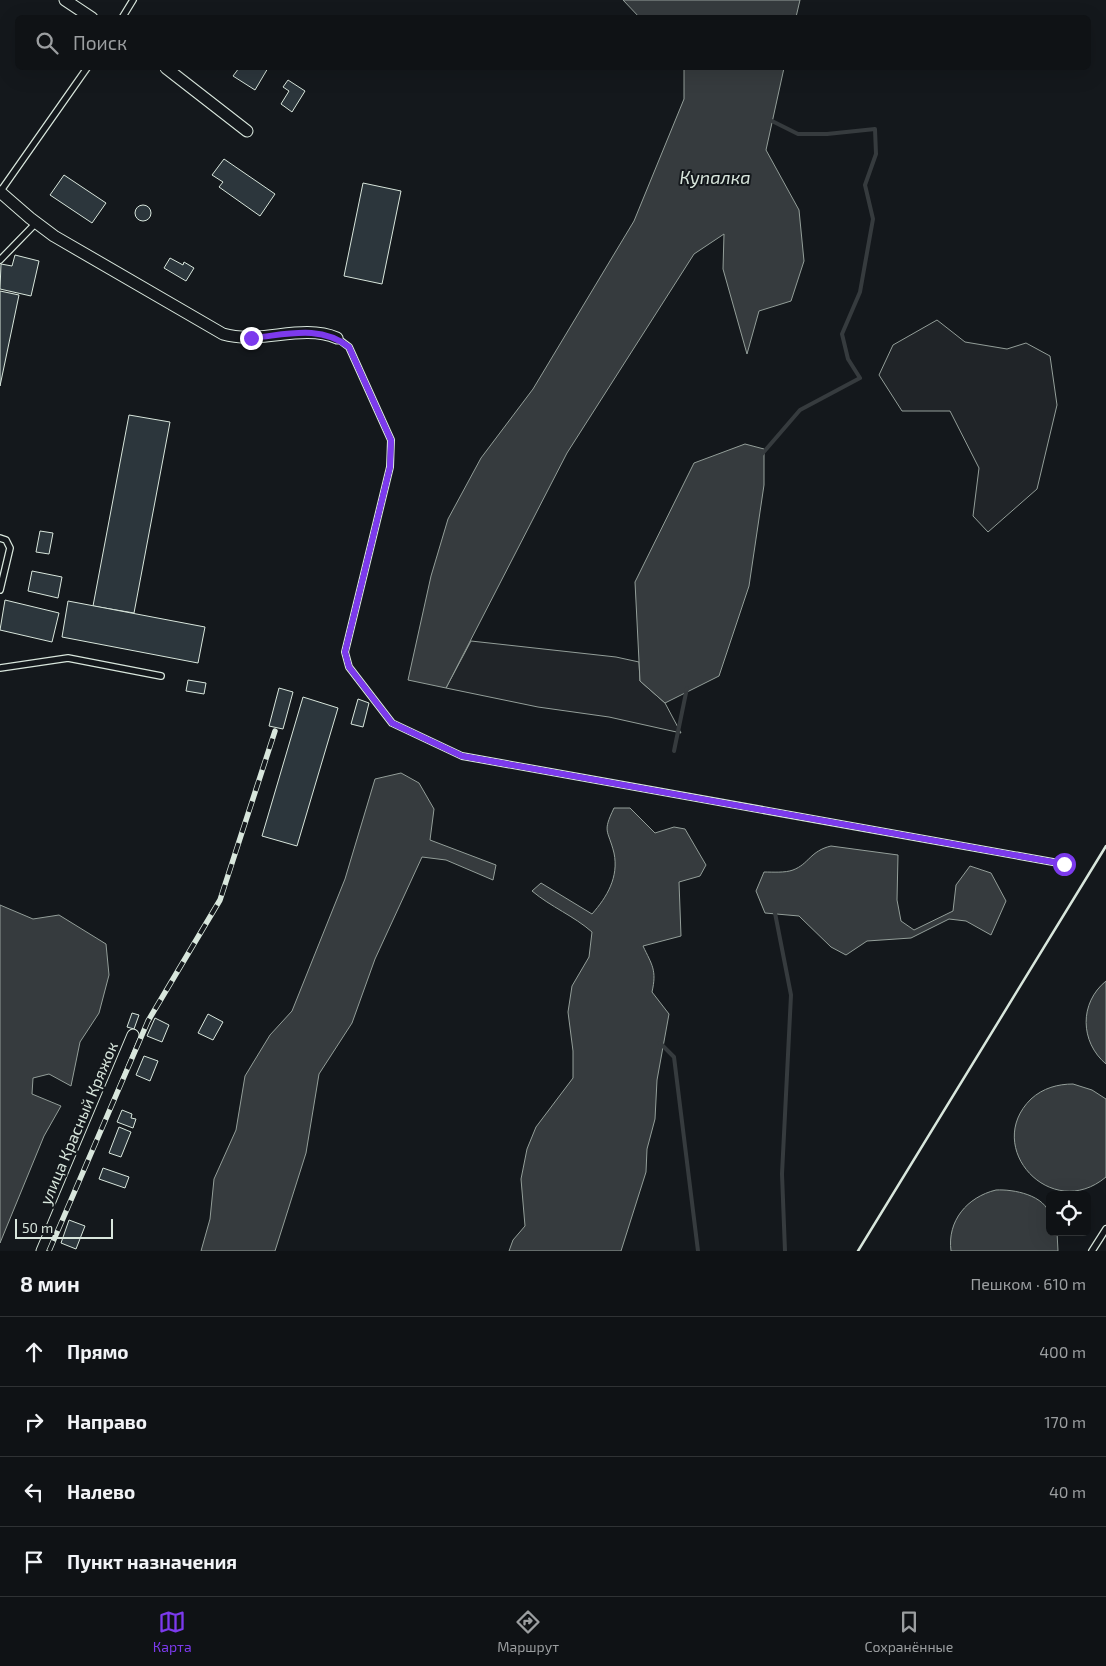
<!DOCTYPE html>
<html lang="ru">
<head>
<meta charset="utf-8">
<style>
	body { margin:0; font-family:"Exo 2",sans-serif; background:#1d2022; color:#f1f3f6 }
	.controls { position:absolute; right:15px; bottom:15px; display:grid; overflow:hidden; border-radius:8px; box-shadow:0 5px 20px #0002 }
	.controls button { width:45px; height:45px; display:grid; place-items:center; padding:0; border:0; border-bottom:1px solid #2f3234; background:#0f1215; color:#f1f3f6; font:25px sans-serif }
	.scale { position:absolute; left:15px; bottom:12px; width:98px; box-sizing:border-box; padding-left:5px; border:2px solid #d8e6dc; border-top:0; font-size:14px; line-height:18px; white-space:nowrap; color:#d8e6dc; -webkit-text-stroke:4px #14181c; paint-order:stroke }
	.stop { position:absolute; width:15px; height:15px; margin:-11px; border:4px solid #7c3aed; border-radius:50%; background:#fff }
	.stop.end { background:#7c3aed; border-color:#fff; box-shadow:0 1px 5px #0008 }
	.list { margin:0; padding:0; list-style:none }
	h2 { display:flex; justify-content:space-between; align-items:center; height:65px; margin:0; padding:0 20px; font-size:21px }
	h2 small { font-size:16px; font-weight:400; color:#9b9ea0 }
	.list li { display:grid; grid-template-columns:32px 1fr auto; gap:15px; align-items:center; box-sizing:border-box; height:70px; padding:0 20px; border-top:1px solid #2f3234 }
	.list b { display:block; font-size:19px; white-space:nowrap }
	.list em { font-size:16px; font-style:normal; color:#9b9ea0 }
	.icon { flex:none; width:28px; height:28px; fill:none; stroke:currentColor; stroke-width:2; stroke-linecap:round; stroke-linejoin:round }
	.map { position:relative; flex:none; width:1106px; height:1251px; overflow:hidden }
	.search { position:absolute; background:#0f1215; box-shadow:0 5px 20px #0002; left:15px; right:15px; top:15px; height:55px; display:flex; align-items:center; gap:12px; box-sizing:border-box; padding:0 18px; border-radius:8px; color:#9b9ea0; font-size:19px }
	.sheet { height:345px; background:#0f1215 }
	nav { display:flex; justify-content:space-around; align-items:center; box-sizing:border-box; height:70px; border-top:1px solid #2f3234; background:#0f1215; font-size:14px; color:#9b9ea0 }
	nav a { display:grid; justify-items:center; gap:2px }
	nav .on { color:#7c3aed }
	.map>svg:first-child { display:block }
	.green { fill:#202428; stroke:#939e99 }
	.water { fill:#363b3e; stroke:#939e99 }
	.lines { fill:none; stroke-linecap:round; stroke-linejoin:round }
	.stream { stroke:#363b3e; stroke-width:4 }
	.building { fill:#2c363c; stroke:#d8e6dc }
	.service-casing { stroke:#d8e6dc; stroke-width:8 }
	.minor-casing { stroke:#d8e6dc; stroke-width:13 }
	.service { stroke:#14181c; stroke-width:5.5 }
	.minor { stroke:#14181c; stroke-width:11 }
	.rail-casing { stroke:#d8e6dc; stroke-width:5.5 }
	.rail { stroke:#14181c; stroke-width:4; stroke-dasharray:11; stroke-linecap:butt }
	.wall { stroke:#d8e6dc; stroke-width:2.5 }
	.route { stroke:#7c3aed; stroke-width:6 }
	.labels { text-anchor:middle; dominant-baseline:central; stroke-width:4; stroke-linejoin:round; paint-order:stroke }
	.street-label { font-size:16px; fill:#d8e6dc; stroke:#14181c }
	.water-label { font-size:18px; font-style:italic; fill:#d8e6dc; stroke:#14181c }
</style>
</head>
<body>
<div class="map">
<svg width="1106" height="1251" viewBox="0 0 1106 1251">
	<rect width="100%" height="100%" fill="#14181c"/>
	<g class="green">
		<path d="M937 320 965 342 1007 349 1026 343 1050 356 1057 405 1037 489 988 532 973 516 979 468 950 411H902L879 375 893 345Z"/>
		<path d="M471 641 616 657 639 662 640 681 665 703 681 733 609 717 538 707 446 688Z"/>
	</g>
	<g class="water">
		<path d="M623 0H800L796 17 640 18Z"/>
		<path d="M684 68H784L766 150 799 210 804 261 791 301 759 311 747 354 723 269 724 234 694 254 567 453 446 688 408 680 431 576 448 519 481 458 533 389 634 221 684 99Z"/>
		<path d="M745 444 764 449V485L749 586 719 676 665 703 640 681 635 582 694 463Z"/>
		<path d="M401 773 419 783 434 809 430 840 496 865 493 880 446 860 422 857 375 959 352 1023 319 1074 306 1153 275 1251H201L210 1219 214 1179 236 1130 245 1076 270 1035 292 1011 345 879 375 779Z"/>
		<path d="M614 808H630L655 833 674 827 685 829 706 865 700 876 679 882 681 936 643 946C652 965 657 970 652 992L669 1014 657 1080 655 1119 647 1149 646 1172 621 1251H509L513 1240 525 1226 521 1179 527 1149 536 1127 573 1078V1051L568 1012 572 986 589 957 592 932C574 916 551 907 532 891L541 883 592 914C607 897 619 877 614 853 608 829 602 833 614 808Z"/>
		<path d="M831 846 898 855 897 900 901 921 914 930 953 911 956 885 970 866 991 873 1006 901 991 935 966 921 949 919 911 938 867 941 846 955 831 947 799 916 765 913 756 891 764 872C773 872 785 873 793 870 809 864 810 851 831 846Z"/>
		<path d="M0 905 33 919 59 915 106 944 109 975 99 1013 80 1042 71 1086 49 1074 33 1078 32 1094 61 1106 44 1136 0 1243Z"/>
		<path d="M1106 981V1064C1080 1042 1079 1003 1106 981Z"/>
		<path d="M1073 1084 1092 1090 1106 1099V1177C1051 1223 982 1147 1031 1099 1043 1088 1058 1084 1073 1084Z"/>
		<path d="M996 1190C1013 1189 1046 1195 1050 1216 1051 1221 1050 1227 1050 1232H1057L1058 1251H951C947 1221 967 1197 996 1190Z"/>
	</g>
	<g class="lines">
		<g class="stream">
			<path d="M762 454 800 410 860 378 848 359 842 334 860 292 873 219 865 185 876 154 875 129 827 134H798L772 121"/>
			<path d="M674 751 687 688"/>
			<path d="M775 913 791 995 782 1174 785 1251"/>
			<path d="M660 1043 674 1057 698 1251"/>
		</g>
	</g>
	<g class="building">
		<path d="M239 68H268L255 90 233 76Z"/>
		<path d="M288 80 305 91 292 112 281 104 289 91 283 87Z"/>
		<path d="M224 159 275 194 260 216 219 187 223 182 212 175Z"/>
		<path d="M64 175 106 203 92 223 50 195Z"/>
		<path d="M363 183 401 191 382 284 344 276Z"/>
		<circle cx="143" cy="213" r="8"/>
		<path d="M15 255 39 261 31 296 0 289 1 264 12 266Z"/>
		<path d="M170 258 183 265 184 262 194 268 186 281 164 268Z"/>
		<path d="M0 291 19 295 0 386Z"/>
		<path d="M129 415 170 422 134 613 93 606Z"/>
		<path d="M40 531 53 533 49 554 36 552Z"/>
		<path d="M32 571 62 577 58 598 28 591Z"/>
		<path d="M5 600 59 613 52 642 0 630Z"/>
		<path d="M68 601 205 627 198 663 62 637Z"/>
		<path d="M188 680 206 683 204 694 186 691Z"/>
		<path d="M279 688 293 692 283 729 269 726Z"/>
		<path d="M303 697 338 708 297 846 262 836Z"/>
		<path d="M358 699 369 703 363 727 351 724Z"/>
		<path d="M132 1013 139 1015 134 1029 127 1027Z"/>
		<path d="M208 1014 223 1022 213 1040 198 1033Z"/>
		<path d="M155 1018 169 1025 162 1042 147 1036Z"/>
		<path d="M144 1056 158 1061 150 1081 136 1075Z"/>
		<path d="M122 1110 132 1114 131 1118 136 1119 133 1128 117 1122Z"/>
		<path d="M119 1127 131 1132 121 1157 109 1153Z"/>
		<path d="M103 1168 129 1177 125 1188 99 1179Z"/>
		<path d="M69 1220 85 1226 76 1249 61 1243Z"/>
	</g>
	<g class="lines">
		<defs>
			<g id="service">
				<path d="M122 18 133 0"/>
				<path d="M0 192 87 68"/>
				<path d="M0 260 36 223"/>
				<path d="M337 338 349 347 391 440 390 467 345 652 349 667 392 723 462 756 1064 864"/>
				<path d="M0 538 6 540 10 548 0 590"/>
				<path d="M0 668 68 658 161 676"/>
				<path d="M1092 1251 1106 1229"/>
			</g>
			<g id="minor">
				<path d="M65 0 92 18"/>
				<path d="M166 68 247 131"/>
				<path d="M0 192 30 218 54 236 223 334C261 345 301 323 337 338"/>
				<path d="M42 1251 133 1035"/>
			</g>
		</defs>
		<use href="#service" class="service-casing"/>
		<use href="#minor" class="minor-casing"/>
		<use href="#service" class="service"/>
		<use href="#minor" class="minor"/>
		<defs>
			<path id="rail" d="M49 1251 148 1021 220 900 275 731"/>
		</defs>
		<use href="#rail" class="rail-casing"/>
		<use href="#rail" class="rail"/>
		<path class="wall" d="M858 1251 1106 846"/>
	</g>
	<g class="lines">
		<path class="route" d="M251 338C286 335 319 324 349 347L391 440 390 467 345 652 349 667 392 723 462 756 1064 864"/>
	</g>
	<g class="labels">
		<g class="street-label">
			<text transform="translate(78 1123) rotate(-67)">улица Красный Кряжок</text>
		</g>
		<g class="water-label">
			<text x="715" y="177">Купалка</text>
		</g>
	</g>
</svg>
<div class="controls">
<button><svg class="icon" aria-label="locate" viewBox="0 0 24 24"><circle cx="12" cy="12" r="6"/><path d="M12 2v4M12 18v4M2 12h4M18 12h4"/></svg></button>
</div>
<div class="scale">50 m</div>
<div class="stop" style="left:1064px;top:864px"></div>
<div class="stop end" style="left:251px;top:338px"></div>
<div class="search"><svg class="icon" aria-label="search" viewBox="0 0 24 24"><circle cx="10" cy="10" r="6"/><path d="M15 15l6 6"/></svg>Поиск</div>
</div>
<section class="sheet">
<h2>8 мин<small>Пешком · 610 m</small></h2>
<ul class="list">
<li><svg class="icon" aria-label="ahead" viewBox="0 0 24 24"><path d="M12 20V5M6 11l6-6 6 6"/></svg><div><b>Прямо</b></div><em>400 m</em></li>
<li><svg class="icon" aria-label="right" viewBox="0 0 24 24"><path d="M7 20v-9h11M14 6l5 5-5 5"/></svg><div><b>Направо</b></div><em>170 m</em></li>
<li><svg class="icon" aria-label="left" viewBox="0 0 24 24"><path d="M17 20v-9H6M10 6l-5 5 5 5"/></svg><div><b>Налево</b></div><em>40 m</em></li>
<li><svg class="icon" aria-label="arrive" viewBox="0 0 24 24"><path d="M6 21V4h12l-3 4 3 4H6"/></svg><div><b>Пункт назначения</b></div></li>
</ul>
</section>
<nav>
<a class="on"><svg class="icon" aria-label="map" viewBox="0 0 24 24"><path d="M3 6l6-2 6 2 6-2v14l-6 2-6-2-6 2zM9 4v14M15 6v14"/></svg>Карта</a>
<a><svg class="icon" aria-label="directions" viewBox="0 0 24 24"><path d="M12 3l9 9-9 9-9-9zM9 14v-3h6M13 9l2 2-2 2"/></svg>Маршрут</a>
<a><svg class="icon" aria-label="saved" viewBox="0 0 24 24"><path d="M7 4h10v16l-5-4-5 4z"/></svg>Сохранённые</a>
</nav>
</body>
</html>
